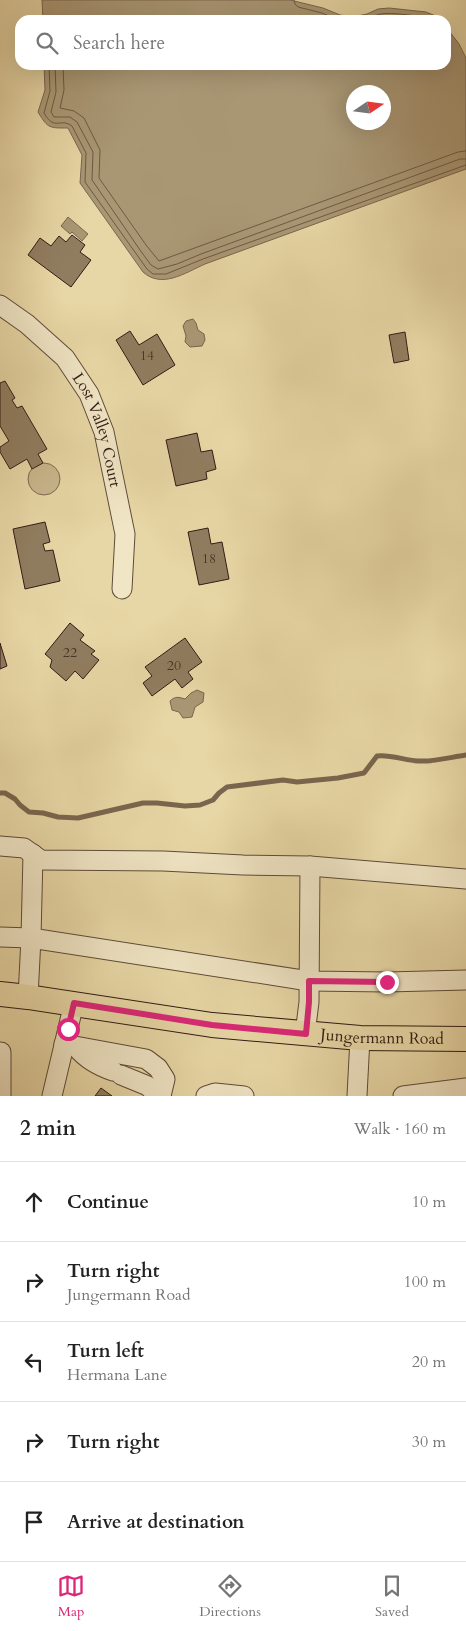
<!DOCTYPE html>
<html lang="en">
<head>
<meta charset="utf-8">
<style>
	body { margin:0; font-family:Cardo,serif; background:#f2f2f2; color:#222 }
	.compass { position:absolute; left:346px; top:85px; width:45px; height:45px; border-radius:50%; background:#fff; box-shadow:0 5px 20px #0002; rotate:77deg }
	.stop { position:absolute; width:15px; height:15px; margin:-11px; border:4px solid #db2777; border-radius:50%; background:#fff }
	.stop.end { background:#db2777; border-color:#fff; box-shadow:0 1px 5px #0008 }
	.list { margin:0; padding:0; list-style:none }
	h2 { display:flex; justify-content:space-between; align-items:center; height:65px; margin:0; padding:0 20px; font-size:21px }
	h2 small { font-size:16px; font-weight:400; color:#767676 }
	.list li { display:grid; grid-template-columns:32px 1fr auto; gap:15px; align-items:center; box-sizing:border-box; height:80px; padding:0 20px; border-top:1px solid #e0e0e0 }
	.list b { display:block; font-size:19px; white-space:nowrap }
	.list p { margin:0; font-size:16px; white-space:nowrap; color:#767676 }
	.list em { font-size:16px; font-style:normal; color:#767676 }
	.icon { flex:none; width:28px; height:28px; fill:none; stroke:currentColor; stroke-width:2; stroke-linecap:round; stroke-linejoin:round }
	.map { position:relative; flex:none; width:466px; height:1096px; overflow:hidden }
	.search { position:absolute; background:#fff; box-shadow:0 5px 20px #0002; left:15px; right:15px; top:15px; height:55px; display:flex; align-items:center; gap:12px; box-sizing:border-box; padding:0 18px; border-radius:15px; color:#767676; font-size:19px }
	.sheet { height:465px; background:#fff }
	nav { display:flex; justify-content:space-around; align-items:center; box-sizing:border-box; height:70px; border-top:1px solid #e0e0e0; background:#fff; font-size:14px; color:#767676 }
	nav a { display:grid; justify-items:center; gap:2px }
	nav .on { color:#db2777 }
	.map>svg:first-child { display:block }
	.green { fill:#c9b78d; stroke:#7c6a50 }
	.water { fill:#a99774; stroke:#79664e; fill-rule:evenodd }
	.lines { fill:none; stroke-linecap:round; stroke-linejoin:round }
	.shore { stroke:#6c5a44; stroke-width:1 }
	.stream { stroke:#79664e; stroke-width:5 }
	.building { fill:#907d60; stroke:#301c14 }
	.minor-casing { stroke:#5e4b38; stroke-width:21 }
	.major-casing { stroke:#301c14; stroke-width:26 }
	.minor { stroke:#f0e5c5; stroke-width:19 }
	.major { stroke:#e8d7a6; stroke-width:24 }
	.route { stroke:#db2777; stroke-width:6 }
	.labels { text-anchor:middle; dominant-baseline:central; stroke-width:5; stroke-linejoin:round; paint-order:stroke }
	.number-label { font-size:14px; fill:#483427 }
	.street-label { font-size:16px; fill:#301c14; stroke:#f0e5c5 }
</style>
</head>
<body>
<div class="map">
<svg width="466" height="1096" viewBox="0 0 466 1096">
	<rect width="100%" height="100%" fill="#e8d7a6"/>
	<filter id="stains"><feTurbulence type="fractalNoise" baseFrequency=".004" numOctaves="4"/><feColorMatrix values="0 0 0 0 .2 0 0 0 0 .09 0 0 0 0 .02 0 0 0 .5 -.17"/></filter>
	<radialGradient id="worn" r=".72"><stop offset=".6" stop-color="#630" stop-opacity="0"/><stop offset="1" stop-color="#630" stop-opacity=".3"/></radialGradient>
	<circle class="green" cx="44" cy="479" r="16"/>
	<g class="water">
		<path d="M42 0H290L323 8 340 15 353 17 367 14 378 9 389 8 426 12 438 17 440 20H43Z"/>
		<path d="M446 27 459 44 466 58V169L205 264C185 273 162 289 143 272L80 183 82 155 68 128C50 128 48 129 38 112L45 90 44 65H446ZM354 92H384V122H354Z"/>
		<path d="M68 217 88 234 82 241 72 232 70 234 61 226Z"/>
		<path d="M193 319 196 323 198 330 204 334 205 340 202 346 190 347 185 342 186 336 183 326 186 321Z"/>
		<path d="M197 690 204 693 203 702 195 707 192 717 183 718 179 712 172 710 170 701C175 696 179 697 185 699L191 693Z"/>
	</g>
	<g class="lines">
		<g class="shore">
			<path d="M294 0 295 4 298 7 322 13 338 20"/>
			<path d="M362 20C369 19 374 15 381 14 390 12 423 16 432 20"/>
			<path d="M49 65 50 91 44 113C55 132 60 117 72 126L86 153 85 182 147 269 153 274H166L203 259 466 165"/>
			<path d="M55 65 56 92 51 112 54 117H70L77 122 93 152 92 180 140 250 151 265 158 269 177 264 201 254 460 159H466"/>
			<path d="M63 65 64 90 60 108 74 111 84 118 100 150 99 178 146 245 159 261 458 152 466 151"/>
		</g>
		<path class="stream" d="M0 793H5L15 799 20 805 29 812 43 813 58 817 78 818 143 803H157L185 806 200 805 213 800 219 793 227 787 283 780 297 782 338 778 364 773 377 756C392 754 408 762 423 761 437 761 452 757 466 755"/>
	</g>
	<g class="building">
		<path d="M72 235 85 245 80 252 91 260 71 287 28 255 40 238 51 246 59 236 66 242Z"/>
		<path d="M130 331 139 345 157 334 175 365 143 385 116 340Z"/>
		<path d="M405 332 409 360 394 363 389 335Z"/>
		<path d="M5 381 15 398 12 400 17 408 22 406 47 449 38 454 43 463 32 469 27 459 10 469 0 452V447L9 441 0 426V383Z"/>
		<path d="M197 433 201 452 212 450 216 469 206 472 207 479 176 486 166 440Z"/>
		<path d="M45 522 50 542 43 544 45 551 53 550 60 581 25 589 13 529Z"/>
		<path d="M208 528 211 544 222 542 229 579 199 585 188 532Z"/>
		<path d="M70 623 84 635 80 640 95 651 91 654 99 660 83 679 75 671 66 681 50 667 52 660 45 654Z"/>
		<path d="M185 638 202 662 188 672 193 679 182 688 175 679 152 696 143 683 152 676 145 667Z"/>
		<path d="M0 643 7 666 0 669Z"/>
		<path d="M101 1088 112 1096H95Z"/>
	</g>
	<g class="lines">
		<defs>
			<g id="minor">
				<path id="s1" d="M0 305 27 324 65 358 89 394 104 432 125 534 122 589"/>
				<path d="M0 846 24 848 41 860 163 861 243 865 310 866 466 879"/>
				<path d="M0 937 31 938 33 854"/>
				<path d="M28 997 31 938 309 981 387 982 466 980"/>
				<path d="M305 1034 309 1002 310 866"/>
				<path d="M64 1044 146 1059 158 1068 165 1079 161 1096"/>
				<path d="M77 1048C87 1060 98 1066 113 1071"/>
				<path d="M0 1052H1V1096"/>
				<path d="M121 1075 148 1086 158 1096"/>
				<path d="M52 1096 74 1003"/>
				<path d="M206 1096 215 1093 244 1096"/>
				<path d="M357 1096 360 1038"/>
				<path d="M403 1096 466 1088"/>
			</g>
			<g id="major">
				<path id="s2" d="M0 994 28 997 212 1025 360 1038 466 1039"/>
			</g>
		</defs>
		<use href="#minor" class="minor-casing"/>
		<use href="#major" class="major-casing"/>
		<use href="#minor" class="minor"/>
		<use href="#major" class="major"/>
	</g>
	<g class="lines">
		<path class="route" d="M68 1029 74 1003 212 1025 306 1034 309 1002V981L387 982"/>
	</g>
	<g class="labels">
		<g class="number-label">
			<text x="147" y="355">14</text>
			<text x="209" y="558">18</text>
			<text x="70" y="652">22</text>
			<text x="174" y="665">20</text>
		</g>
		<g class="street-label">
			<text stroke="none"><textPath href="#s1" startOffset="164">Lost Valley Court</textPath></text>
			<text stroke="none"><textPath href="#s2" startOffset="385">Jungermann Road</textPath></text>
		</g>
	</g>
	<rect width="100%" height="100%" filter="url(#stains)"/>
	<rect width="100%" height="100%" fill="url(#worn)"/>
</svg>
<svg class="compass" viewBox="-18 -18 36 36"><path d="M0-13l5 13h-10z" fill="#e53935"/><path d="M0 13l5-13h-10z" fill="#767676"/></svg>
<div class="stop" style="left:68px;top:1029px"></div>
<div class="stop end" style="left:387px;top:982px"></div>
<div class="search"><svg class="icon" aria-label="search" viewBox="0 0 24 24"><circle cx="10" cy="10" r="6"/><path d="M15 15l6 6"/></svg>Search here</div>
</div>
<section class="sheet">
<h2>2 min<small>Walk · 160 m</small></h2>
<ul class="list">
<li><svg class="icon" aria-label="ahead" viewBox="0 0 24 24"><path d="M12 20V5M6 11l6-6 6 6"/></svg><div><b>Continue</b></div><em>10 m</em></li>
<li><svg class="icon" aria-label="right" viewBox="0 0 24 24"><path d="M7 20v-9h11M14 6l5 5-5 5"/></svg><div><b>Turn right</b><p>Jungermann Road</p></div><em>100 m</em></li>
<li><svg class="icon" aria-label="left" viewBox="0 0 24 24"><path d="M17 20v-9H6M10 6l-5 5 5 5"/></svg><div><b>Turn left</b><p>Hermana Lane</p></div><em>20 m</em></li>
<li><svg class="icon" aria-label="right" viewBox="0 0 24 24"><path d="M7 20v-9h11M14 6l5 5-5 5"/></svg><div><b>Turn right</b></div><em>30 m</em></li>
<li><svg class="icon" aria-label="arrive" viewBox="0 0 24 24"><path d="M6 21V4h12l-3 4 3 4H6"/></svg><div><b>Arrive at destination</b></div></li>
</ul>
</section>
<nav>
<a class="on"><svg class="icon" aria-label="map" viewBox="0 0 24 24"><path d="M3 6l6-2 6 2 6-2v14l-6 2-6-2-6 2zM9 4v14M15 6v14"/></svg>Map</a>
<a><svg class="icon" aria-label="directions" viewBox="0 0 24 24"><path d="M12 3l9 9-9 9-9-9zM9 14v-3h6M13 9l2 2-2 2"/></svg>Directions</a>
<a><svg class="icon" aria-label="saved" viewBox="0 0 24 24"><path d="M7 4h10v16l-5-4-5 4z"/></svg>Saved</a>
</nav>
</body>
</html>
